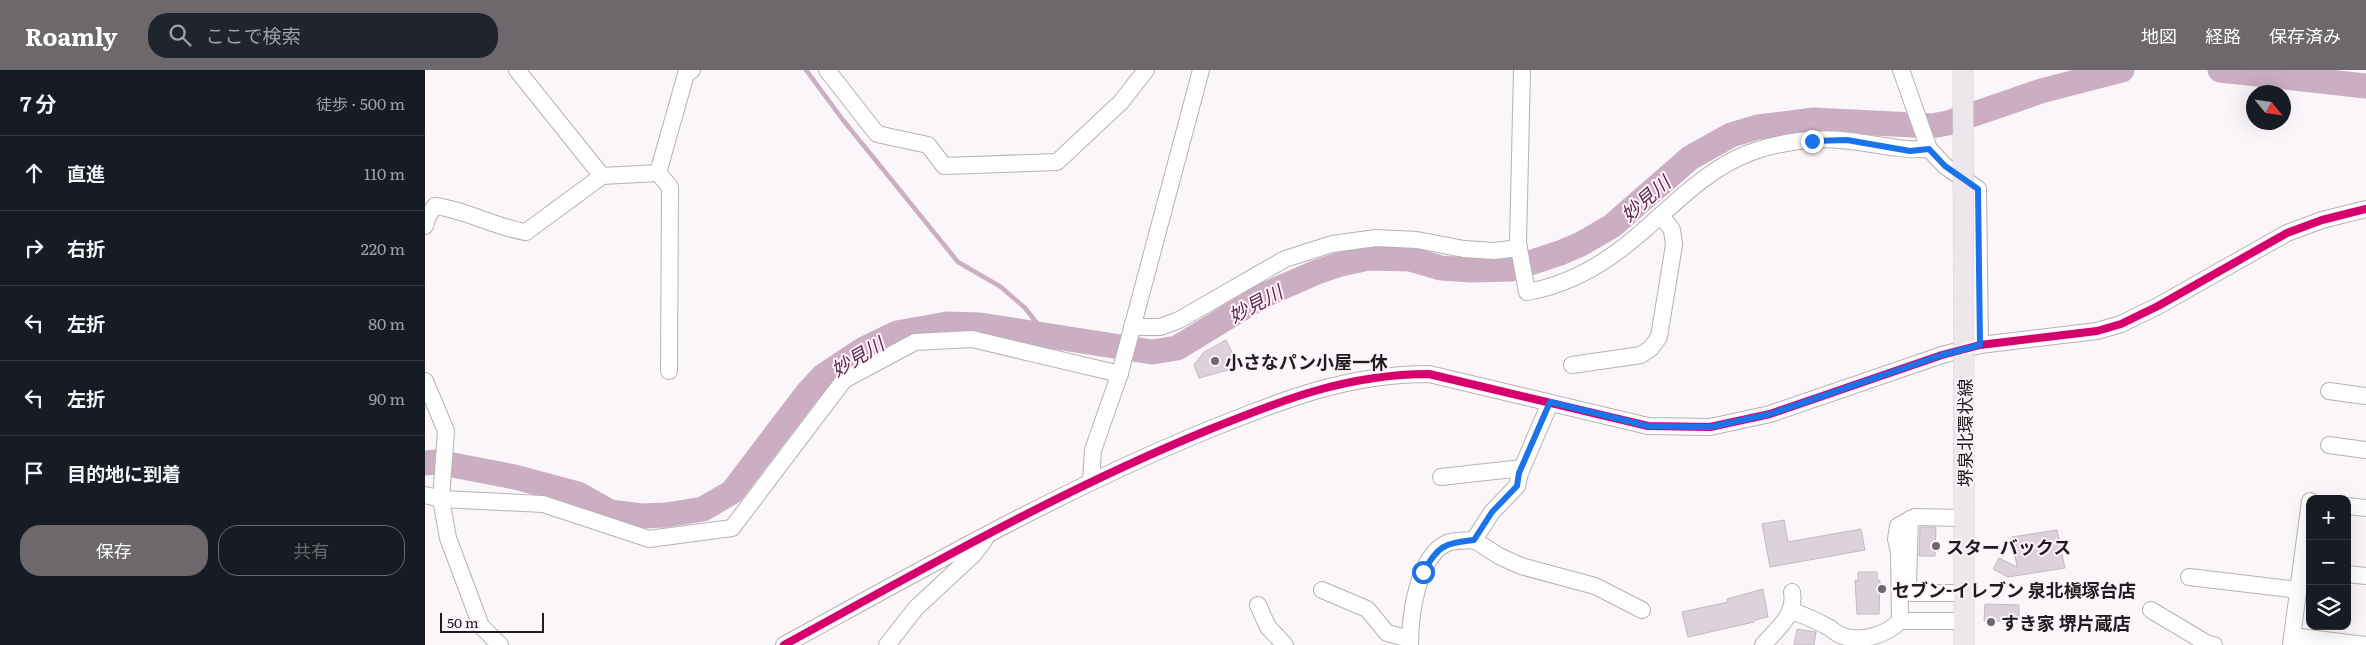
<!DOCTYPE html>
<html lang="ja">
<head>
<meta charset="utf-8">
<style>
	body { margin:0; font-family:Literata,"Noto Sans JP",serif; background:#20242c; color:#f1f3f6 }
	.controls { position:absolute; right:15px; bottom:15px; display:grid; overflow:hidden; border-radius:10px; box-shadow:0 5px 20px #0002 }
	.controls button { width:45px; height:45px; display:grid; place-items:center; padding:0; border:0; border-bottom:1px solid #363941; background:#171b24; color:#f1f3f6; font:25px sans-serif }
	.compass { position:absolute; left:1821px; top:15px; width:45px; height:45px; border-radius:50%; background:#171b24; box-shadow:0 5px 20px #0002; rotate:119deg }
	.scale { position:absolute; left:15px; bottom:12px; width:104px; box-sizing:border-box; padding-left:5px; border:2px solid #1f1b1e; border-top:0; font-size:14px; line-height:18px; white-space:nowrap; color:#1f1b1e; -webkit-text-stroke:4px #fef3fa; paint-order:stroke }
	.stop { position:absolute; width:15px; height:15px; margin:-11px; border:4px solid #1a73e8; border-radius:50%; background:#fff }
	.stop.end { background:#1a73e8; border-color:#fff; box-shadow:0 1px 5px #0008 }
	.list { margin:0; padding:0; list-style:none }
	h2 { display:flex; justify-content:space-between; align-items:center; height:65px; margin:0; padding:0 20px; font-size:21px }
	h2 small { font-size:16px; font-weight:400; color:#9ea1a6 }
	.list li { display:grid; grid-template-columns:32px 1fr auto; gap:15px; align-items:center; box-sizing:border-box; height:75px; padding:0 20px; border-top:1px solid #363941 }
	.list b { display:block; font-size:19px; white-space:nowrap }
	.list em { font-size:16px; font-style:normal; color:#9ea1a6 }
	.actions { display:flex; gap:10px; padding:15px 20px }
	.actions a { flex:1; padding:11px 0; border:1px solid #6c686b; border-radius:20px; text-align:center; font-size:18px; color:#6c686b }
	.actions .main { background:#6c686b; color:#fff }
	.icon { flex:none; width:28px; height:28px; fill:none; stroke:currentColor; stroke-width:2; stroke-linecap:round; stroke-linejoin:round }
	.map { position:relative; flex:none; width:1941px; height:575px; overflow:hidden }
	header { display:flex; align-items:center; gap:30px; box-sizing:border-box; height:70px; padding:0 25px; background:#6c686b; color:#fff }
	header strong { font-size:24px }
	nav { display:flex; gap:28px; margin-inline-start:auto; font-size:18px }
	.search { width:350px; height:45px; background:#20242c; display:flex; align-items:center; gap:12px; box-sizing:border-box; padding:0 18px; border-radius:20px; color:#9ea1a6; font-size:19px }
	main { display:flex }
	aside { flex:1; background:#171b24 }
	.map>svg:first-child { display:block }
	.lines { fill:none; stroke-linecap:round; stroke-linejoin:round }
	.stream { stroke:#ccaec2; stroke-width:4.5 }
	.river { stroke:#ccaec2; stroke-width:25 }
	.building { fill:#ddd2d9; stroke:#bfbbbe }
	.minor-casing { stroke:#b6b2b4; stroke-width:18 }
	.major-casing { stroke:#d5d3d4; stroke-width:21 }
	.minor { stroke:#fefefe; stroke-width:16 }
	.major { stroke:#ede6eb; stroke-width:20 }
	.major-bridge-casing { stroke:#d5d3d4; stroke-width:21; stroke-linecap:butt }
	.major-bridge { stroke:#ede6eb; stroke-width:20 }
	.cycleway-casing { stroke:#fef3fa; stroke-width:11 }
	.cycleway { stroke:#d6006c; stroke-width:8 }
	.route { stroke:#1a73e8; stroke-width:6 }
	.poi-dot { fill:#6c686b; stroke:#fef3fa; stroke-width:2 }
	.labels { text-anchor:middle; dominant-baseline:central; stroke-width:4; stroke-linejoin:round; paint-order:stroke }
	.poi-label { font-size:18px; font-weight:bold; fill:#1f1b1e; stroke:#fef3fa; text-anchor:start }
	.street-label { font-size:18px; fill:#1f1b1e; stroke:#fef3fa }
	.water-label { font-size:19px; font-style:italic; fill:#5c294f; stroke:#fef3fa }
</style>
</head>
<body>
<header>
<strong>Roamly</strong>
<div class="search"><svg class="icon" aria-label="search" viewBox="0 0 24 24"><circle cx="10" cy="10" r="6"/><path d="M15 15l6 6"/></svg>ここで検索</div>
<nav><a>地図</a><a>経路</a><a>保存済み</a></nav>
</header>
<main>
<aside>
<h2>7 分<small>徒歩 · 500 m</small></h2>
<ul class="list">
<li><svg class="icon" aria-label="ahead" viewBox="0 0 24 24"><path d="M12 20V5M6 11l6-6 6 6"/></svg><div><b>直進</b></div><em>110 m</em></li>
<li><svg class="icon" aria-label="right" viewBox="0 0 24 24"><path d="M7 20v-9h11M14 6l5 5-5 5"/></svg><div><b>右折</b></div><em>220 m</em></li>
<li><svg class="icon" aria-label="left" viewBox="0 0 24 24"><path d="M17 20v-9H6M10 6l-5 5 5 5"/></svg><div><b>左折</b></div><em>80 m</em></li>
<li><svg class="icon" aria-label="left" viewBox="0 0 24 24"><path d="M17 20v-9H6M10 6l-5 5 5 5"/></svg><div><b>左折</b></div><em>90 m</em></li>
<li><svg class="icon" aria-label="arrive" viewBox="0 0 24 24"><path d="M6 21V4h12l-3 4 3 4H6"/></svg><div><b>目的地に到着</b></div></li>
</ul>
<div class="actions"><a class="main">保存</a><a>共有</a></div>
</aside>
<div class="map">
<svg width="1941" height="575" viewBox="0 0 1941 575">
	<rect width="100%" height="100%" fill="#fbf6f9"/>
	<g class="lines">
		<path class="stream" d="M381 0 418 50 533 192 576 217 600 238 622 266"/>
		<g class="river">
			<path d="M1795 0 1941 16"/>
			<path d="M0 393 12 392 90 407 153 424 185 442 217 446 241 445 278 439 307 422 383 322 398 306 439 279 472 263 522 254 555 255 727 282 752 278 837 226 892 202 916 194 943 188 985 189 1016 198 1047 200 1086 199 1135 183 1156 174 1187 156 1265 88 1306 65 1333 57 1389 50 1507 56 1523 53 1616 21 1697 0"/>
		</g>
	</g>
	<g class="building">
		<path d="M801 270 810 288 803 300 774 308 769 295 779 282Z"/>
		<path d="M1359 450 1363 472 1436 459 1440 480 1345 497 1337 454Z"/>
		<path d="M1495 457H1511L1510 486H1494Z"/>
		<path d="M1632 460 1640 498 1583 507 1568 499 1574 488 1592 497 1587 467Z"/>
		<path d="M1433 502H1452V510H1455L1454 544H1432L1430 510 1433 511Z"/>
		<path d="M1338 519 1343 547 1330 550 1329 552 1263 567 1257 542 1303 532 1302 529Z"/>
		<path d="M1560 534 1594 535V551H1559Z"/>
		<path d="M1372 559 1391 562 1389 575H1369Z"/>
	</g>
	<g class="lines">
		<defs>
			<g id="minor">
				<path d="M92 0 177 106 233 103 261 4 267 0"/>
				<path d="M402 0 452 64 503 75 519 96 632 92 696 32 721 0"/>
				<path d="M1097 0 1093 173 1102 222C1143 215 1181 193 1212 166 1247 137 1280 100 1324 83 1354 72 1393 66 1425 71 1452 74 1477 81 1504 79"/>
				<path d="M1476 0 1504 79 1520 96 1553 119 1555 275"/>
				<path d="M233 103 245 117 244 301"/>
				<path d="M0 156 3 146 10 136C42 140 69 157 101 162L177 106"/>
				<path d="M707 257H735L754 250 860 189 907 174 951 168 992 170 1039 179 1069 181 1094 178"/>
				<path d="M1147 295 1216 285 1226 278 1234 267 1249 175 1247 160 1236 145"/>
				<path d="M0 311 21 361 16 429 23 468 56 556 75 575"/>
				<path d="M1904 321 1941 326"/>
				<path d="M1904 375 1941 380"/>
				<path d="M1016 407 1097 398"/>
				<path d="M666 411 668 380 695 303 776 0"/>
				<path d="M0 425 16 429 118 434 224 469 307 458 419 310 490 272 547 269 695 304"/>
				<path d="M1922 436 1941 438"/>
				<path d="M1485 449 1483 513 1487 519 1496 523"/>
				<path d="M1049 470 1074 486 1096 496 1170 516 1217 540"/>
				<path d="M1922 504 1941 506"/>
				<path d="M1764 507 1873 520"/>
				<path d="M897 520 942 539 962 563 985 569"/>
				<path d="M1486 523H1539"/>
				<path d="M833 535 843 557 860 575"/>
				<path d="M1726 540 1783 574 1789 575"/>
				<path d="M1366 541C1379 545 1392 551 1405 558 1409 561 1413 565 1418 566 1436 573 1463 564 1475 551"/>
				<path d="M1539 551H1475L1474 482 1471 469 1473 456 1490 447 1539 448"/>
				<path d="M1867 566 1941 575"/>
				<path d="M359 575C498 499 636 420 783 360 857 330 922 304 1004 304L1223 356 1285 357 1345 344 1517 285 1555 275 1672 261 1696 254 1733 236 1862 163 1897 150 1941 139"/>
				<path d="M462 575 491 538 549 484 560 469"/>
				<path d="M985 575C985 546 992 487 1022 473 1030 470 1041 471 1049 470L1067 442 1092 416 1095 403 1125 333"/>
				<path d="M1338 575C1352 559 1371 545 1367 522"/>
				<path d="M1866 575 1885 431"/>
			</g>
			<path id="major" d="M1539 439V575"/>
		</defs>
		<use href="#minor" class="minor-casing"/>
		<use href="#major" class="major-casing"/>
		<use href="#minor" class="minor"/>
		<use href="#major" class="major"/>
		<defs>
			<path id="major-bridge" d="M1538 0 1539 439"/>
		</defs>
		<use href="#major-bridge" class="major-bridge-casing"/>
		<use href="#major-bridge" class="major-bridge"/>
		<defs>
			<path id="cycleway" d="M359 575C498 499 636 420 783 360 857 330 922 304 1004 304L1223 356 1285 357 1345 344 1517 285 1555 275 1672 261 1696 254 1733 236 1862 163 1897 150 1941 139"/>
		</defs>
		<use href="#cycleway" class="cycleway-casing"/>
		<use href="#cycleway" class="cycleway"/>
	</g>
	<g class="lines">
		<path class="route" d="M998 502C1015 475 1017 474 1049 470L1067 442 1092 416 1094 403 1125 332 1223 356 1285 357 1345 344 1517 285 1555 275 1553 119 1520 96 1504 79 1485 81 1422 70 1387 71"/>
	</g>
	<g class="poi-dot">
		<circle cx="790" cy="291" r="5"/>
		<circle cx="1511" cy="476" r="5"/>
		<circle cx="1457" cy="519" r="5"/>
		<circle cx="1566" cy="552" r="5"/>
	</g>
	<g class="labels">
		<g class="poi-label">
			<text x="800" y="291">小さなパン小屋一休</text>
			<text x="1521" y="476">スターバックス</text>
			<text x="1467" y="519">セブン-イレブン 泉北槇塚台店</text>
			<text x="1576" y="552">すき家 堺片蔵店</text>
		</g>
		<g class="street-label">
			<text transform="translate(1539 363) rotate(-90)">堺泉北環状線</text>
		</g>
		<g class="water-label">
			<text transform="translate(1220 128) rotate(-41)">妙見川</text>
			<text transform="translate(830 233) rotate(-28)">妙見川</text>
			<text transform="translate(432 286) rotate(-31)">妙見川</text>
		</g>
	</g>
</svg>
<div class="controls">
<button>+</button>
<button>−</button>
<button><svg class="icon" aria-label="layers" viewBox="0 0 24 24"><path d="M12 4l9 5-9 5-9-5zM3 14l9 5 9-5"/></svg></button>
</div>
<svg class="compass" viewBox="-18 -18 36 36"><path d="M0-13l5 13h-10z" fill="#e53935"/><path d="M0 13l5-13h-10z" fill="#9ea1a6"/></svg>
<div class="scale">50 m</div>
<div class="stop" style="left:998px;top:502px"></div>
<div class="stop end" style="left:1387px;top:71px"></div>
</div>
</main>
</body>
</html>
